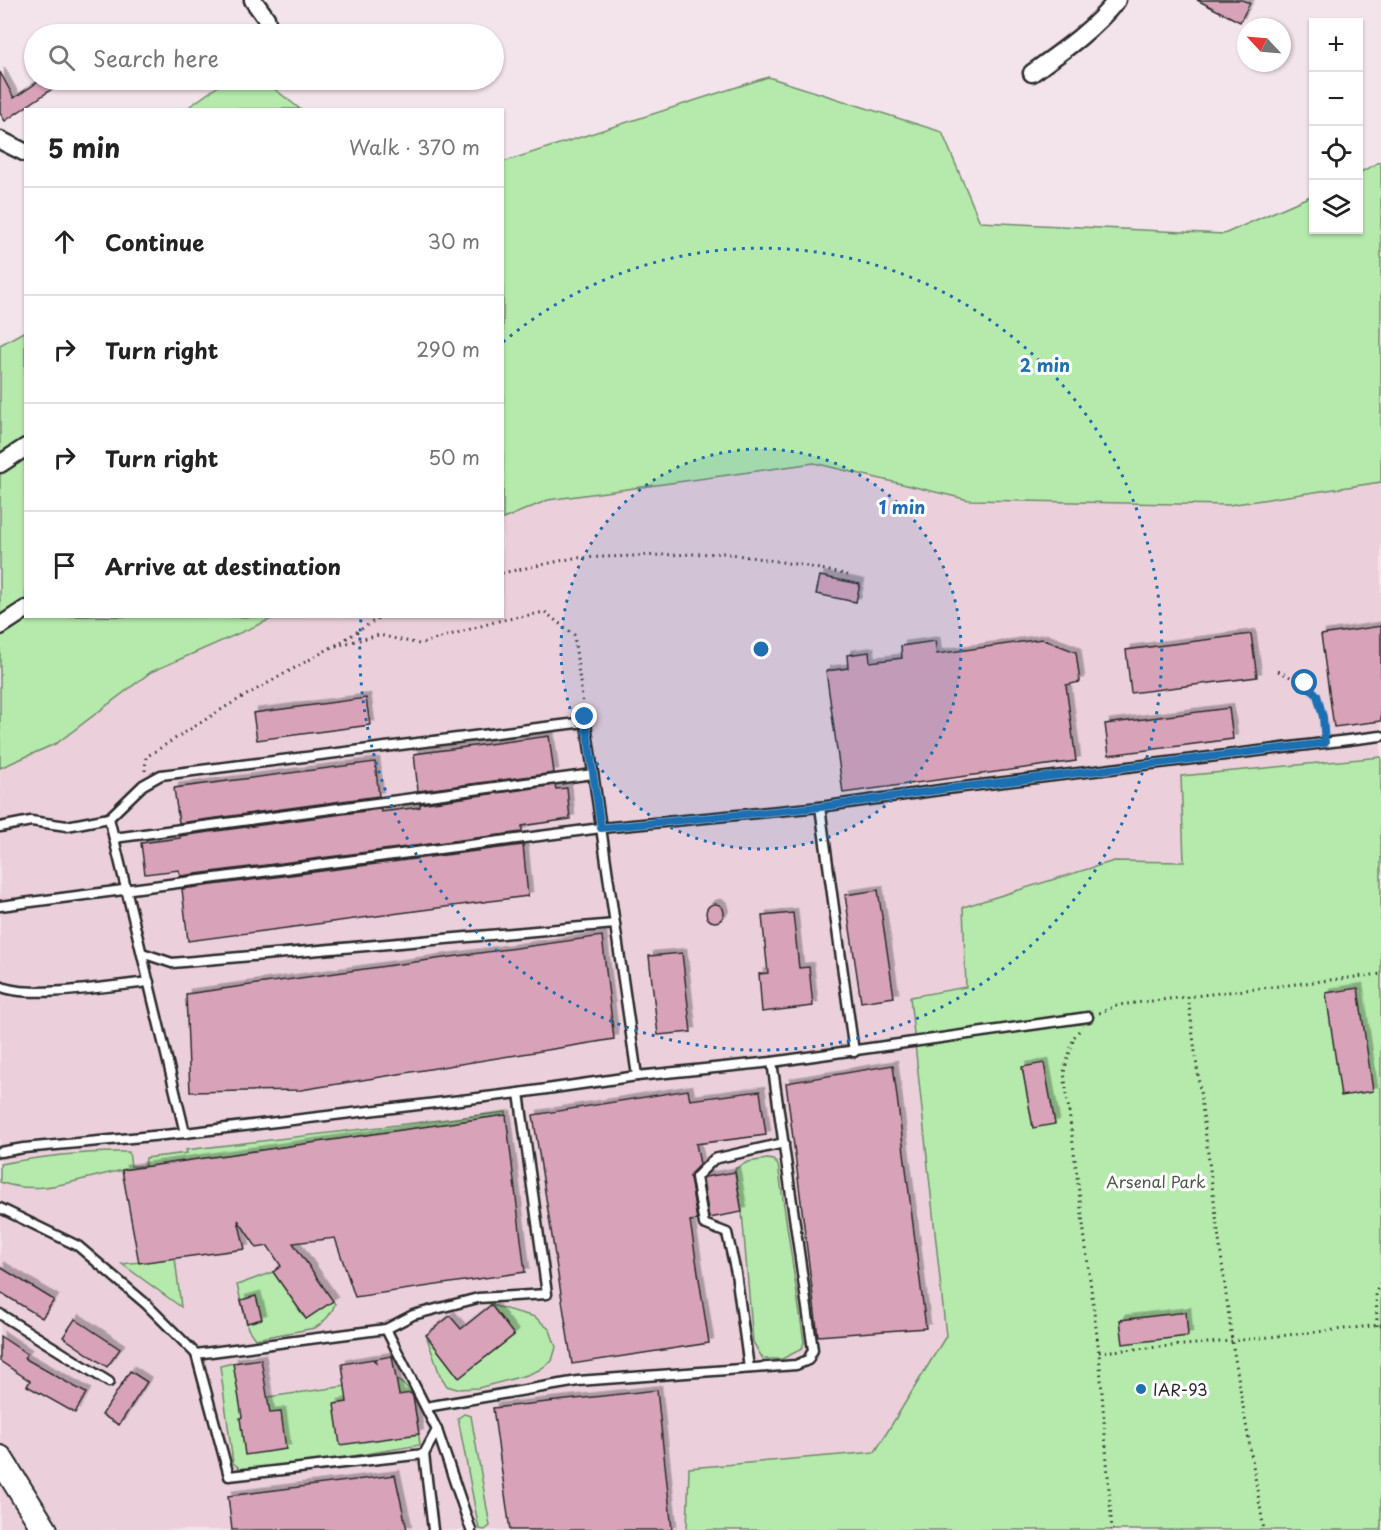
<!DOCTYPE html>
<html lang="en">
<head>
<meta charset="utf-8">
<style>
	body { margin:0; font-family:"Playpen Sans",sans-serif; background:#f2f2f2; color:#222 }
	.controls { position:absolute; right:18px; top:18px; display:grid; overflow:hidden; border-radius:0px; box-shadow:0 2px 4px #0004 }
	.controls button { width:54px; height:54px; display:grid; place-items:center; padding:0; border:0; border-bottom:2px solid #e0e0e0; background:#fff; color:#222; font:30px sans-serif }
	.compass { position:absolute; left:1237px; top:18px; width:54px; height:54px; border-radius:50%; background:#fff; box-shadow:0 2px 4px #0004; rotate:296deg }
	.stop { position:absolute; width:18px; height:18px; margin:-14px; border:4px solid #1f6fb2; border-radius:50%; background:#fff }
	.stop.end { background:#1f6fb2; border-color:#fff; box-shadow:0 2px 6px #0008 }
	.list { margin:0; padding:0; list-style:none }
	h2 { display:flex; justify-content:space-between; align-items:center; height:78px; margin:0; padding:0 24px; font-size:26px }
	h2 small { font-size:20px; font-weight:400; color:#767676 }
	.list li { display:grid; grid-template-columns:39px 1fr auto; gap:18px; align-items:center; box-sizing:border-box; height:108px; padding:0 24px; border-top:2px solid #e0e0e0 }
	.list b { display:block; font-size:22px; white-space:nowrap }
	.list em { font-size:20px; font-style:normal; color:#767676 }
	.icon { flex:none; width:33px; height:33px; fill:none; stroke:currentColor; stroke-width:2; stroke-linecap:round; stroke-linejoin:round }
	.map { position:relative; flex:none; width:1381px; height:1530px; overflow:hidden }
	.search { position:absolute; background:#fff; box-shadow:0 2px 4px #0004; left:24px; top:24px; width:480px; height:66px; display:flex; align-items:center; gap:15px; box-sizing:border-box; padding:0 21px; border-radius:33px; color:#767676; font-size:22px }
	.panel { position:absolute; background:#fff; box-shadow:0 2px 4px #0004; left:24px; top:108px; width:480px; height:510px; border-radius:0px }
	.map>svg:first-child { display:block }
	.built { fill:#ebd0db }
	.green { fill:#b5eaac; stroke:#708a6c; stroke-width:1.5 }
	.building { fill:#d8a2b9; stroke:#2b2b2b; stroke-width:1.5; filter:url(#shadow) }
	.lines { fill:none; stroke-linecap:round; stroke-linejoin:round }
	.lane-casing { stroke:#2b2b2b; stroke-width:13 }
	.street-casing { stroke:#2b2b2b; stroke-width:21 }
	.secondary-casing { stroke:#2b2b2b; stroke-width:28 }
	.path { stroke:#2b2b2b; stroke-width:3; stroke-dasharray:1.5 4.5; stroke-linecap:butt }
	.lane { stroke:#fff; stroke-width:8 }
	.street { stroke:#fff; stroke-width:16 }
	.secondary { stroke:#fff; stroke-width:24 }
	.route { stroke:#1f6fb2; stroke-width:8 }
	.ring { fill:none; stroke:#1f6fb2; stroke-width:3; stroke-dasharray:3 6 }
	.poi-dot { fill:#1f6fb2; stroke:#fff; stroke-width:2 }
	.labels { text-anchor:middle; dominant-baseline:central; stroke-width:6; stroke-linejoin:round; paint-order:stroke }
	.park-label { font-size:16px; fill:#4e5b4b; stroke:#fff }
	.poi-label { font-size:16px; fill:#2b2b2b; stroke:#fff; text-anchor:start }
	.centre { fill:#1f6fb2; stroke:#fff; stroke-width:3 }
	.ring-label { font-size:18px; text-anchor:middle; font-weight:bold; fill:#1f6fb2; stroke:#fff; stroke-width:6; stroke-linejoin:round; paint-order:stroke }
</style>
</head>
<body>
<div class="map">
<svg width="1381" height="1530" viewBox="0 0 1381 1530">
	<defs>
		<filter id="shadow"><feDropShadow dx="4.5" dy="-4.5" stdDeviation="0" flood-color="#0004"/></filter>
	</defs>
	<rect width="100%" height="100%" fill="#f3e3ea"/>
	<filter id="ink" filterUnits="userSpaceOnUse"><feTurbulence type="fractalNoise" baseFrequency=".0167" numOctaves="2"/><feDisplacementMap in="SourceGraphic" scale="12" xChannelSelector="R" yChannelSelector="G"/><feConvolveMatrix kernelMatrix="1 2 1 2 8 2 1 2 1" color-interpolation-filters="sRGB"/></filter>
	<g filter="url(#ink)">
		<path class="built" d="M814 463 969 500 1229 505 1381 482V850L990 1273 875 1530H2L0 1527V768L57 743 151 672 276 617 502 616 503 519 548 500Z"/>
		<g class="green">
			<path d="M768 77 942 132 980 222 1224 234 1313 195 1314 230H1358L1359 173 1381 161V482L1229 505 969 500 814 463 548 500 503 519V162Z"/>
			<path d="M227 80H263L300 109H186Z"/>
			<path d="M25 331 26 616 276 617 151 672 57 743 0 768V345Z"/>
			<path d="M1381 757V1530H687L689 1468 875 1452 946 1336 910 997 966 987 963 907 1114 861 1184 862 1181 776Z"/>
			<path d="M506 1112V1115C381 1133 255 1151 130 1169 87 1175 43 1198 0 1182V1164C43 1156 85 1151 129 1152L131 1166H145L146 1158 187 1153 186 1150Z"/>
			<path d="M767 1159 773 1160 778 1165 804 1342 802 1349 782 1359H763L753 1342 742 1212 735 1172 736 1168 748 1162Z"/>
			<path d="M175 1258 181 1307 122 1264Z"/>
			<path d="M273 1272 306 1319 333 1301 335 1304C331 1315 325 1322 315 1328L255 1339 248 1329 237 1285Z"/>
			<path d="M491 1305 535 1317 550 1330 556 1347 552 1361 539 1370 527 1375 478 1388 457 1389 447 1386 440 1375 426 1335 459 1378 514 1335Z"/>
			<path d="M233 1363 240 1401 396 1379 413 1392 420 1445 341 1458 242 1470 233 1463 220 1366Z"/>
			<path d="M464 1414 471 1416 490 1526 485 1530 479 1529 458 1418Z"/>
		</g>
		<g class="building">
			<path d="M1197 0H1242L1250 3 1240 22Z"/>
			<path d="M0 72 14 98 41 80H46L52 89 5 121 0 113Z"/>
			<path d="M820 576 860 584 856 602 816 594Z"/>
			<path d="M1381 626V721L1334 727 1321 635Z"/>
			<path d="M1251 634 1257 677 1131 693 1126 650Z"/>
			<path d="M1042 639 1076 652 1080 682 1066 685 1076 761 843 793 826 671 848 668 847 655 869 652 870 662 902 658 901 646 935 641 937 654Z"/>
			<path d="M366 698 370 725 257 740 253 713Z"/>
			<path d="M1229 708 1233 739 1109 755 1105 724Z"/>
			<path d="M549 736 554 773 418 791 414 754Z"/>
			<path d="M375 762 379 796 179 823 174 788Z"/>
			<path d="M555 785 556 789 567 788 570 819 522 826V832L180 876 179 870 145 874 141 843 180 838V836L380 809 381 812 420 807V804Z"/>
			<path d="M523 845 528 896 188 941 182 889Z"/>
			<path d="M878 890 894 997 861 1002 845 895Z"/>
			<circle cx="715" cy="913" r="9"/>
			<path d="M793 913 799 968 809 967 813 1006 762 1012 759 974 768 973 762 916Z"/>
			<path d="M602 936 614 1039 301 1090 190 1092 186 994Z"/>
			<path d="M682 953 691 1032 658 1035 649 956Z"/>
			<path d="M1358 988 1373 1091 1341 1096 1326 993Z"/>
			<path d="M1044 1063 1055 1124 1033 1128 1022 1067Z"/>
			<path d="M893 1065 926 1328 818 1336 786 1083Z"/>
			<path d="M688 1090 690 1100 760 1091 766 1135 696 1144 700 1164 691 1173 690 1178 697 1220 690 1221 709 1343 572 1364 533 1115Z"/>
			<path d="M506 1115 525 1272 355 1297 335 1238 293 1243 333 1301 306 1319 273 1272 281 1266 268 1246 257 1248 238 1220 245 1249 139 1263 122 1170Z"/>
			<path d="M735 1172 742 1212 709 1218 703 1179 705 1177Z"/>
			<path d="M0 1267 54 1300 42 1318 0 1292Z"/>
			<path d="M256 1296 262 1319 247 1323 241 1300Z"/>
			<path d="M491 1305 514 1335 459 1378 426 1335 450 1316 461 1329Z"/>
			<path d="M1186 1312 1188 1336 1123 1344 1120 1320Z"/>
			<path d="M75 1319 120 1349 107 1367 63 1337Z"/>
			<path d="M0 1336 27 1354 24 1358 86 1393 75 1413 27 1386 30 1381 0 1361Z"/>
			<path d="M392 1356 399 1395 411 1393 413 1397 419 1434 340 1445 334 1404 347 1402 342 1364 373 1359 377 1364 375 1359Z"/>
			<path d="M261 1359 270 1413 281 1412 286 1449 245 1455 240 1418 242 1417 233 1363Z"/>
			<path d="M130 1371 147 1382 119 1425 102 1415Z"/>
			<path d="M657 1390 672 1530H510L493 1408Z"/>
			<path d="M395 1475 407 1530H232L228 1496Z"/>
		</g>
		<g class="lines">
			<defs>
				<g id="lane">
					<path d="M585 717 637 1076"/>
					<path d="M109 818 143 785 161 775 585 722"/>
					<path d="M109 818 185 1133"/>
					<path d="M0 827 31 821 67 826 109 818"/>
					<path d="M114 838 593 774"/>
					<path d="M0 906 601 828 820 807"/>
					<path d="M142 953 172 963 615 924"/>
					<path d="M0 986C26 1000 117 985 149 982"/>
					<path d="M854 1052 820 807 947 789 1381 736"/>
					<path d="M0 1152 24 1148 185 1133 519 1093 637 1076 772 1062 1088 1017"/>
					<path d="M0 1208 78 1246 145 1303 196 1354 386 1329 413 1315 478 1298 547 1294 519 1093"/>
					<path d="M0 1314 109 1382"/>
					<path d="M386 1329 437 1430 471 1530"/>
					<path d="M196 1354 229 1476 424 1454"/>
					<path d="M749 1368 736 1273 727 1233 704 1224 696 1177 714 1159 784 1143"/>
					<path d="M426 1407 578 1381 796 1365 808 1360 813 1350 772 1062"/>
					<path d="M433 1530 424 1454 437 1430"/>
				</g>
				<g id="street">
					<path d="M253 0 266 18 269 31"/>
					<path d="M1032 73C1064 50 1092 31 1117 0"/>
					<path d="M0 140 26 153"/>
					<path d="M0 464 26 447"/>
					<path d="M0 626 26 609"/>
				</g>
				<path id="secondary" d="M0 1458 45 1530"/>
			</defs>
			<use href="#lane" class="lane-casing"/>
			<use href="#street" class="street-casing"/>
			<use href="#secondary" class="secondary-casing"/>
			<g class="path">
				<path d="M502 573 574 558 724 553 801 565 849 575"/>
				<path d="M336 645 382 616"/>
				<path d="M1278 671C1314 688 1320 691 1324 732"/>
				<path d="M145 771 146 757 227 706 332 647 379 635 419 644 498 621 545 612 574 635 583 705"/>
				<path d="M1188 997 1232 1341 1264 1530"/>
				<path d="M1099 1013 1118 1005 1381 974"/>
				<path d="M1079 1031 1074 1037 1064 1072 1099 1352 1112 1530"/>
				<path d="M1377 1326 1376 1292 1381 1282"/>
				<path d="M1099 1352 1232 1341 1381 1325"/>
			</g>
			<use href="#lane" class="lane"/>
			<use href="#street" class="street"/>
			<use href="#secondary" class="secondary"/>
		</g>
	</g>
	<g class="lines" filter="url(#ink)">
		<path class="route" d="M585 717 601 828 820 807 946 789 1325 743 1323 717 1317 695 1305 683"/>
	</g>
	<circle cx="761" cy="649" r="200" fill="#1f6fb2" fill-opacity=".12"/>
	<g class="ring">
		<circle cx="761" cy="649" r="200"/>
		<path d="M503 342A401 401 0 1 1 361 618"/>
	</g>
	<circle class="poi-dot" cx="1141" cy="1389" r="6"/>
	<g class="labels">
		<g class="park-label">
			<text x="1156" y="1181">Arsenal Park</text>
		</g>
		<g class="poi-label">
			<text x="1153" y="1389">IAR-93</text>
		</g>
	</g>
	<circle cx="761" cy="649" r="9" class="centre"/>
	<g class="ring-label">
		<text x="1045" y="372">2 min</text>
		<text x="902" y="514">1 min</text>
	</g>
</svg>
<div class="controls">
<button>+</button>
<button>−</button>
<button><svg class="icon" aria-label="locate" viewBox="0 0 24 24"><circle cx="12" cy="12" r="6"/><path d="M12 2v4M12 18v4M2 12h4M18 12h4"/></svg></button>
<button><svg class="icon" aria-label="layers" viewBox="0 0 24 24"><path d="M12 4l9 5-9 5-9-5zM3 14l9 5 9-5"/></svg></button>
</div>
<svg class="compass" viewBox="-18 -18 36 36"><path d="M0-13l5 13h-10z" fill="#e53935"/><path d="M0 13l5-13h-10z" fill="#767676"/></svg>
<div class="stop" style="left:1305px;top:683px"></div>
<div class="stop end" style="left:585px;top:717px"></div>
<div class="search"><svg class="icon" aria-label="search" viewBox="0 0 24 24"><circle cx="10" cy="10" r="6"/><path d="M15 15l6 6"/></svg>Search here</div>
<section class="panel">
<h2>5 min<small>Walk · 370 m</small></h2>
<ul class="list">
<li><svg class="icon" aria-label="ahead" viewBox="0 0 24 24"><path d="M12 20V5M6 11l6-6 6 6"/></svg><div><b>Continue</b></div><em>30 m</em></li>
<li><svg class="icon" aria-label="right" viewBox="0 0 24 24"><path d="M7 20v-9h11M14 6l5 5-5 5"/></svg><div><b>Turn right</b></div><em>290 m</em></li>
<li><svg class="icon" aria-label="right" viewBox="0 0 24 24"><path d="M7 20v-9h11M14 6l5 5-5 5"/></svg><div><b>Turn right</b></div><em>50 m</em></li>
<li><svg class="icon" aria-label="arrive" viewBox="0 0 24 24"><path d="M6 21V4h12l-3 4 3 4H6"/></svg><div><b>Arrive at destination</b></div></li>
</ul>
</section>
</div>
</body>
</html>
